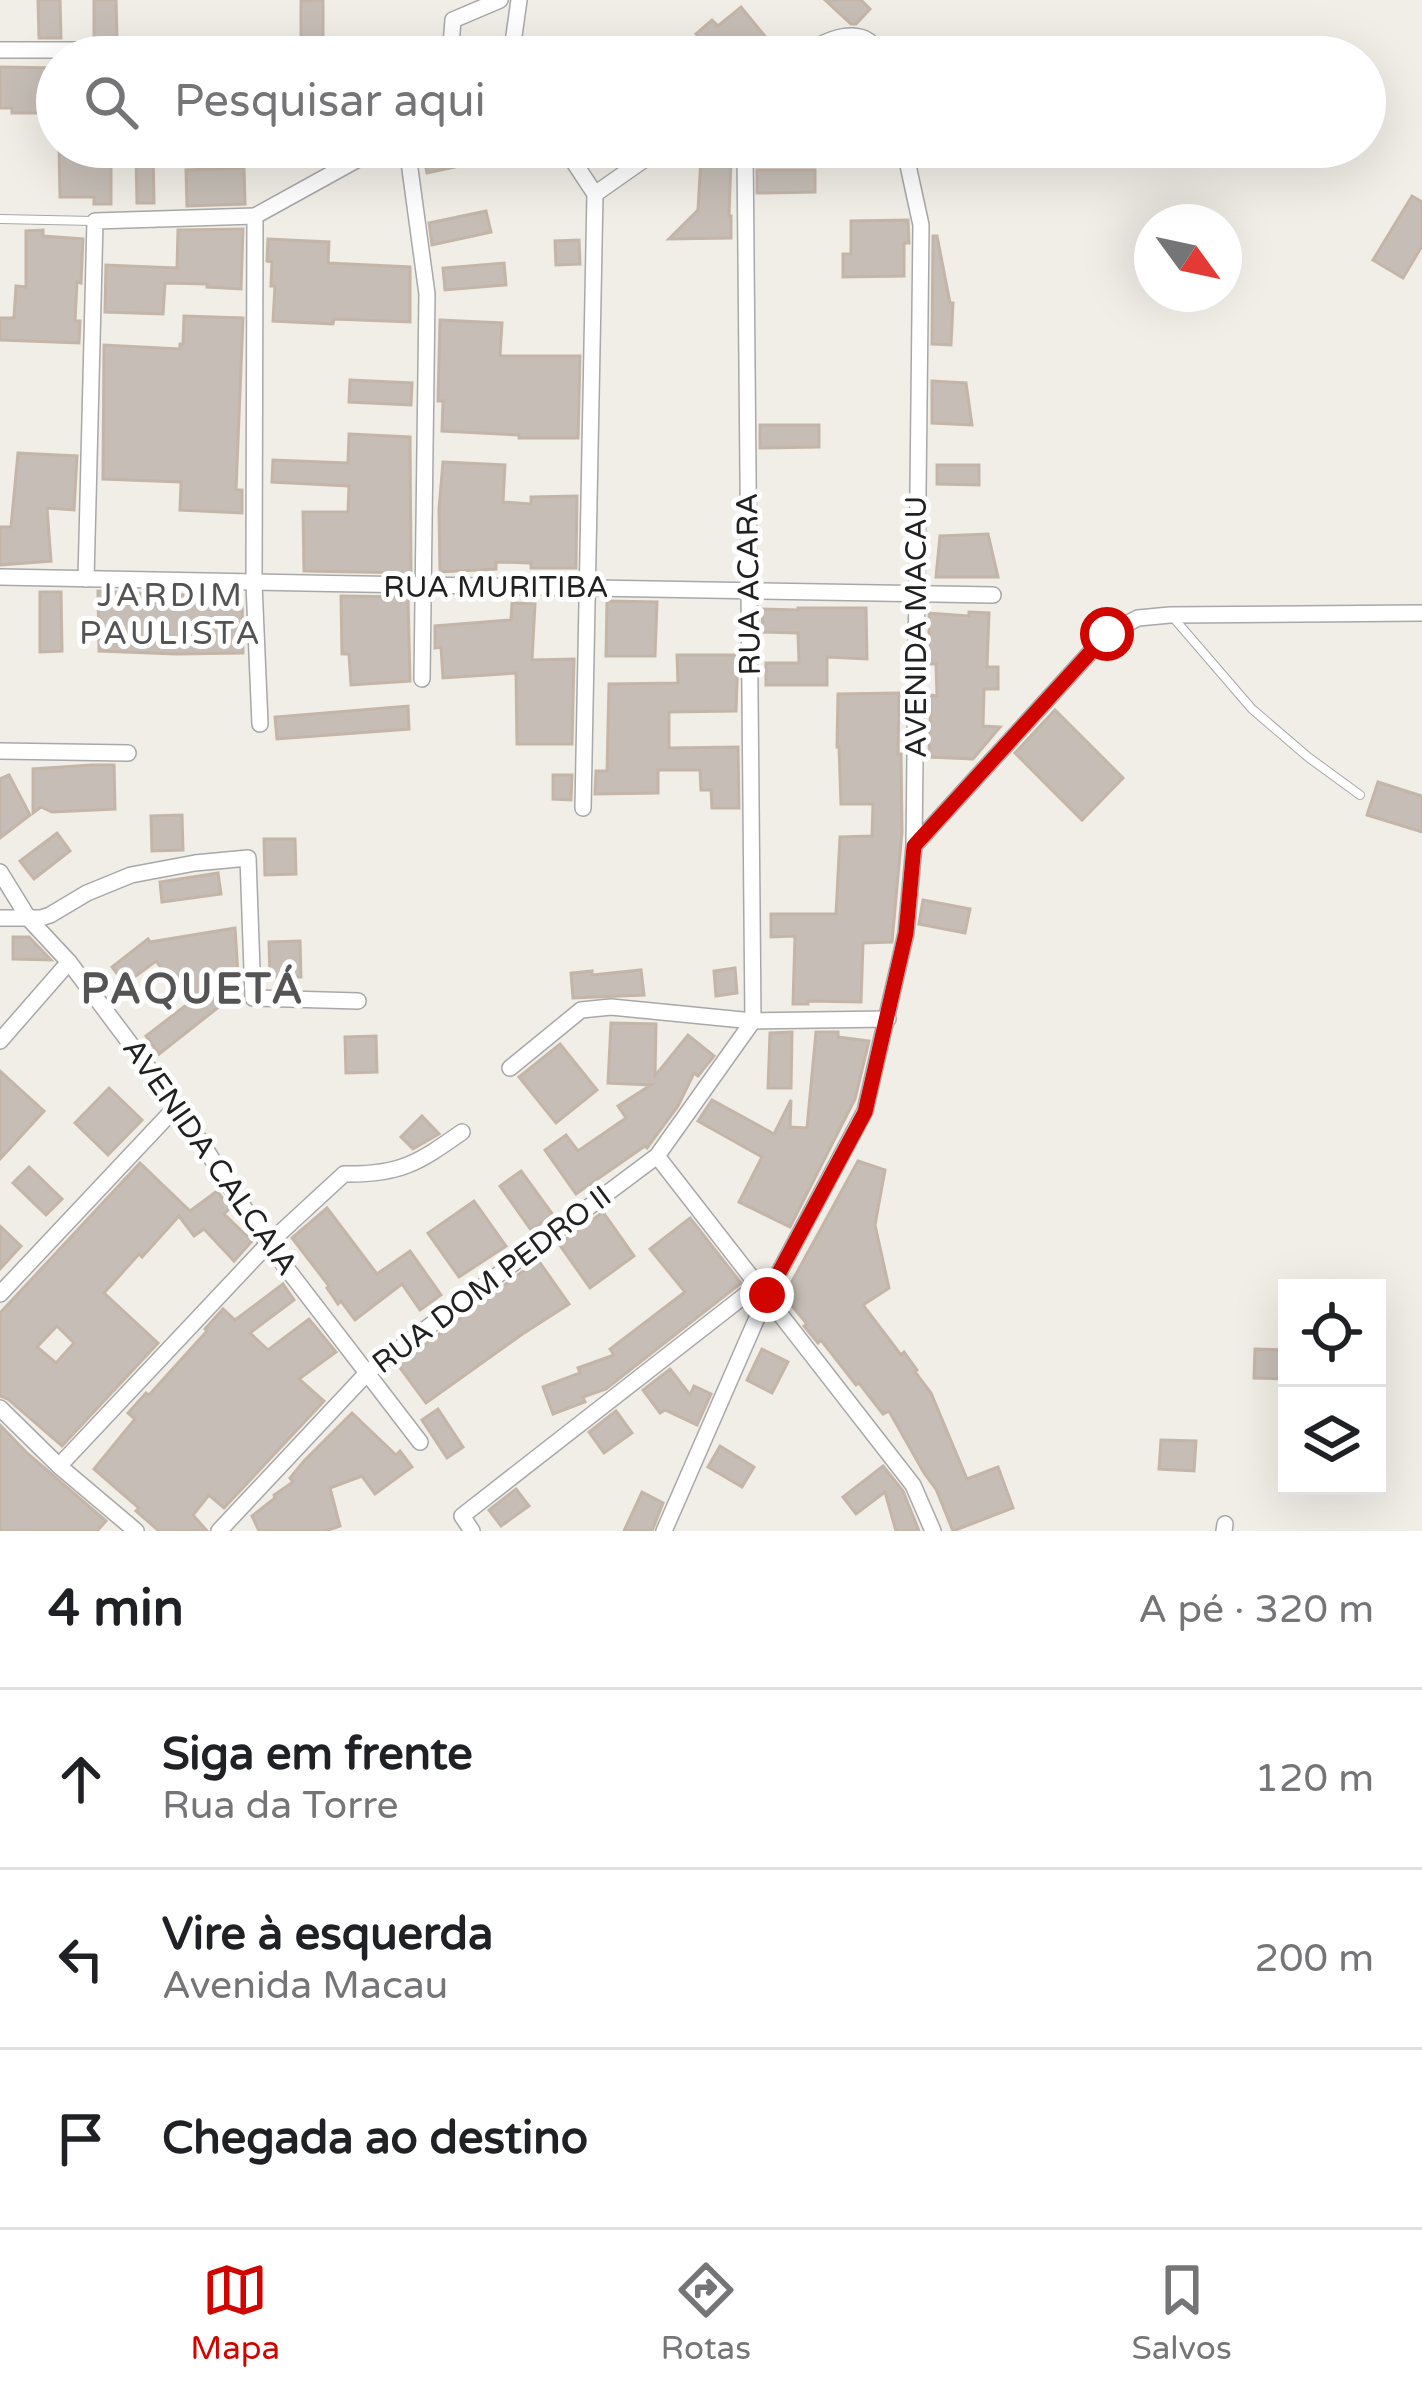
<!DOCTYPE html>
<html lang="pt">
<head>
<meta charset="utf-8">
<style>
	body { margin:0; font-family:"Varela Round",sans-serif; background:#f2f2f2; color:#202124 }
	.controls { position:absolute; right:36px; bottom:36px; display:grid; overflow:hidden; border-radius:0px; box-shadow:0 12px 48px #0002 }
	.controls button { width:108px; height:108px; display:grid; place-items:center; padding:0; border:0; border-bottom:3px solid #e0e0e0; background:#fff; color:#202124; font:60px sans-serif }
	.compass { position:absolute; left:1134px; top:204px; width:108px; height:108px; border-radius:50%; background:#fff; box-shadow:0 12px 48px #0002; rotate:123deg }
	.stop { position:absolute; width:36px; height:36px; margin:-27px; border:9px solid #d10500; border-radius:50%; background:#fff }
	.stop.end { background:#d10500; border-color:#fff; box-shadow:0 3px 12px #0008 }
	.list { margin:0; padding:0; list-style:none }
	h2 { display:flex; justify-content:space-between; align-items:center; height:156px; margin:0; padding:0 48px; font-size:51px }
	h2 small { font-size:39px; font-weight:400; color:#757577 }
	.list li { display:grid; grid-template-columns:78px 1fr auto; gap:36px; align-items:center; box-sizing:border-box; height:180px; padding:0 48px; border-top:3px solid #e0e0e0 }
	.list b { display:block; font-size:45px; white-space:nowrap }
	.list p { margin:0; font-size:39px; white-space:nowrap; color:#757577 }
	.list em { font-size:39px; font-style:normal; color:#757577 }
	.icon { flex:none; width:66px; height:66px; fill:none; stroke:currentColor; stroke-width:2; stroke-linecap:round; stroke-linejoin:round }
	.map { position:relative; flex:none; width:1422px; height:1531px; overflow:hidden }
	.search { position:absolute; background:#fff; box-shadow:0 12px 48px #0002; left:36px; right:36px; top:36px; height:132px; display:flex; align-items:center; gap:30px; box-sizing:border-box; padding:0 42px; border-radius:66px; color:#757577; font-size:45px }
	.sheet { height:696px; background:#fff }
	nav { display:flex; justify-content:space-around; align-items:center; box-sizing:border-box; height:168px; border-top:3px solid #e0e0e0; background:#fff; font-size:33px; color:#757577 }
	nav a { display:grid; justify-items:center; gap:6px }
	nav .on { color:#d10500 }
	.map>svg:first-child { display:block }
	.building { fill:#c6beb6; stroke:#c4b5a9; stroke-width:3; fill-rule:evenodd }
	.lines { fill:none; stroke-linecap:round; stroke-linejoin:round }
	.lane-casing { stroke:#a8a8a8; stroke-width:10 }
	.street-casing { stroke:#a8a8a8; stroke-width:18 }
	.lane { stroke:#fff; stroke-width:8 }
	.street { stroke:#fff; stroke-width:15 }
	.route { stroke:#d10500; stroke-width:15 }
	.labels { text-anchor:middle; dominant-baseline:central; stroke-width:10; stroke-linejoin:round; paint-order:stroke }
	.street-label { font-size:30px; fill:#212121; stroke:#fff }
	.neighbourhood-label { font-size:33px; letter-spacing:3px; fill:#545454; stroke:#fff }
	.district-label { font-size:42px; font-weight:bold; letter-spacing:3px; fill:#545454; stroke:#fff }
</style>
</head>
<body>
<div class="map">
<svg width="1422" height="1531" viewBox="0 0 1422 1531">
	<rect width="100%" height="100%" fill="#f1eee7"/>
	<g class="building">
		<path d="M38 0H60L61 38H39Z"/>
		<path d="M94 0H116L117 38H94Z"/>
		<path d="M323 0V38H301V1Z"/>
		<path d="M825 0H861L870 9 856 24H851Z"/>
		<path d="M741 7 782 57H715L696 34 712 20 718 26Z"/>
		<path d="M0 67 57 68V113H12V108H0Z"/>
		<path d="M59 147H76V154L111 153V204H94V197H60Z"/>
		<path d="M443 147H484L487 160 427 173 423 151Z"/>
		<path d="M835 147H892L896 165H835Z"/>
		<path d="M153 152 154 203H137L136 153Z"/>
		<path d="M701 158 731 159 729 216H731V238L669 239 698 210Z"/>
		<path d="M244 168 245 204 187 206 186 170Z"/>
		<path d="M757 170H815V192L757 193Z"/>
		<path d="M1412 196 1422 202V246L1403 278 1373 260Z"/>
		<path d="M486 211 491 232 432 245 429 223Z"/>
		<path d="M908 220 909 243H904V276L843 277V254H851V221Z"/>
		<path d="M243 229 241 289 207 287V284L165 283 163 314 105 312 106 265 177 268 178 230Z"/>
		<path d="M43 230V236L83 239 81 283 77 282 75 321H80L79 343 0 340V318H14L16 286 26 287V231Z"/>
		<path d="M933 236H937L950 303H953L951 345 932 344Z"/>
		<path d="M268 239 329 242 328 263 410 267V322L334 319 333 324 273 321 275 286H271L272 262 267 261Z"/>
		<path d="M579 240 580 264 556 265 555 241Z"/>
		<path d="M504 263 506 285 445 290 443 268Z"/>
		<path d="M184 316 243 318 236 490H242V513L180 510 181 482 103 479 104 345 180 349V344H183Z"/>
		<path d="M440 320 502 323 500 355 502 356H580L578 438H519V435L442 431 443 401H438Z"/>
		<path d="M350 380 412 383 411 405 349 402Z"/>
		<path d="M932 381 966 383 972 425 932 423Z"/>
		<path d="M760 425H819V447L760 448Z"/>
		<path d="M349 434 410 437 411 573 304 571 303 512H348L349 486 272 482 273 460 348 463Z"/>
		<path d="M18 453 77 456 74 510 47 508 51 561 0 565V527H11Z"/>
		<path d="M443 462 505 465 503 502 531 504V497L577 496 576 568H531V563L496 562V569L440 572 439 509Z"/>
		<path d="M937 465H979V485L937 484Z"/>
		<path d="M988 534 998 577H936L940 536Z"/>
		<path d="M98 591 173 595 242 594 243 653 176 654 99 651Z"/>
		<path d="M40 592H61L62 651 40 652Z"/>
		<path d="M341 596 408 597 410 681 351 685 349 654H342Z"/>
		<path d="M607 601 657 602 655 656H606Z"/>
		<path d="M512 603 535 604 532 660 574 659 572 744H517L516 673 443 678 441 647 435 648V626L511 620Z"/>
		<path d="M798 608H866L867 659 827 657V685H766V663H799L798 633 762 632 763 609 798 610Z"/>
		<path d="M969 612 989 613 987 667H998V689H984L983 726 1000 727 973 759 929 757 931 695 937 696 936 664H929V613L969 616Z"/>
		<path d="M677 655H738L736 711 669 712V748L738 747 739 808H712L711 790H701L700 770H658V793L595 794 596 771H607L609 684 678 683Z"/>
		<path d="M899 693 898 754H901L902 832 892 942 863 943 861 1002 808 1001V1004H793L795 936 771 937V914H836L840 837 872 836 873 804H841L839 747H837L838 694Z"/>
		<path d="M408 706 409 729 277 739 275 717Z"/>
		<path d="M1055 710 1123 778 1082 820 1015 753Z"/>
		<path d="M92 765H114L115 809 52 812 41 807 33 813V769Z"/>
		<path d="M9 775 30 815 0 838V779Z"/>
		<path d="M553 775H572L571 800 553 799Z"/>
		<path d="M1378 782 1422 796V832L1367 815Z"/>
		<path d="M182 815 183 850 152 851 151 816Z"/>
		<path d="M57 833 70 851 34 879 20 861Z"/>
		<path d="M264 839H295L296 874 265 875Z"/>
		<path d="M218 873 221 894 162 902 160 882Z"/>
		<path d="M923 900 970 909 965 933 919 924Z"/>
		<path d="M235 928 239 991 159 1054 146 1036 189 1003 156 961 125 984 112 967 148 939 150 942Z"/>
		<path d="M13 937H29L51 960 13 959Z"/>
		<path d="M300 941 301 977H270L269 942Z"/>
		<path d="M735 968 737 993 716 996 714 971Z"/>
		<path d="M641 970 644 995 573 998 571 973 592 971V975Z"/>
		<path d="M611 1023 656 1024 655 1076 688 1035 714 1056 698 1076 694 1073 678 1106 647 1148 645 1146 576 1194 545 1150 566 1135 578 1151 626 1118 618 1106 651 1085 608 1083Z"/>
		<path d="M792 1032 791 1088H768L770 1033Z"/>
		<path d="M816 1032H838V1037L869 1041 855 1099 790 1227 739 1202 762 1157 698 1121 712 1100 774 1134 791 1100 790 1127 807 1128Z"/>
		<path d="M376 1036 377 1072 346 1073 345 1037Z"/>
		<path d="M560 1044 597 1090 556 1123 519 1077Z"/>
		<path d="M0 1071 44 1111 0 1159Z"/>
		<path d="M109 1088 142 1120 108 1155 75 1123Z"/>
		<path d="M422 1116 439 1134 413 1149 401 1137Z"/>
		<path d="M858 1161 885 1170 875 1225 889 1288 863 1305 901 1355 904 1352 917 1370 915 1372 931 1393 967 1479 998 1467 1013 1508 953 1531 936 1489 924 1473 889 1411 883 1414 859 1383 856 1385 821 1340 818 1343 804 1326 807 1324 784 1296Z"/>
		<path d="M140 1163 190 1211 217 1191 230 1208 224 1214 252 1241 234 1261 204 1229 194 1236 179 1216 142 1257 139 1254 104 1293 158 1343 62 1446 8 1399 0 1396V1313ZM57 1326 74 1343 56 1363 37 1347Z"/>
		<path d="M29 1167 62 1199 46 1215 13 1183Z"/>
		<path d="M521 1171 553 1215 531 1230 500 1186Z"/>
		<path d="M474 1201 506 1246 459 1277 428 1233Z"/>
		<path d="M327 1208 377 1274 410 1251 441 1295 420 1310 402 1284 355 1320 341 1301 338 1304 327 1288 329 1286 292 1238Z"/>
		<path d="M603 1212 634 1256 590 1288 559 1244Z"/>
		<path d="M690 1218 741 1283 606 1389 583 1397 585 1402 553 1414 543 1387 580 1373 578 1368 614 1355 610 1349 685 1292 650 1249Z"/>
		<path d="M0 1226 21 1246 0 1269Z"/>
		<path d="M538 1260 569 1304 521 1335 426 1403 398 1365Z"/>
		<path d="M283 1284 294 1300 250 1333 268 1350 309 1319 336 1352 299 1379 324 1401 224 1508 209 1495 193 1515 207 1531H159L136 1511 139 1508 94 1469 135 1419 128 1413 146 1393 149 1395 207 1331 205 1329 223 1309 235 1320Z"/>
		<path d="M762 1349 788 1362 772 1393 747 1380Z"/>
		<path d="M1255 1349 1287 1350V1379L1254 1378Z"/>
		<path d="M670 1369 690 1395 694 1386 711 1394 697 1425 665 1410 660 1413 643 1390Z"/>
		<path d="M438 1409 463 1447 447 1458 422 1420Z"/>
		<path d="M616 1411 632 1433 604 1453 589 1432Z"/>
		<path d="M352 1413 396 1455 400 1451 412 1467 375 1494 362 1476 330 1488 340 1526 325 1531H259L252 1516 275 1498 274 1495 293 1482 290 1478 304 1461Z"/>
		<path d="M0 1425 27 1453 106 1521 97 1531H0Z"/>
		<path d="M1161 1440 1196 1441 1194 1471 1159 1469Z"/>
		<path d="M720 1446 754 1467 742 1487 708 1467Z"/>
		<path d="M883 1466 903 1491 919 1531H896L885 1492 856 1514 843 1497Z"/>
		<path d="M516 1489 529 1506 501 1526 489 1510Z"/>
		<path d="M642 1492 663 1503 652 1531H624Z"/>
	</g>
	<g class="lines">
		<defs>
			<g id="lane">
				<path d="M0 219 94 221"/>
				<path d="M1171 615 1252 709 1308 757 1360 795"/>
			</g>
			<g id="street">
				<path d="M0 50H393"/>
				<path d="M450 57 453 20 500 0"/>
				<path d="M511 57 519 0"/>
				<path d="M798 57C824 41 864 19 881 57"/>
				<path d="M407 147 427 294 422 679"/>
				<path d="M564 147 595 194 583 808"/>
				<path d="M595 194 662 147"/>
				<path d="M0 577C331 583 662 591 993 595"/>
				<path d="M86 579 95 221 255 216"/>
				<path d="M260 724 254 584 255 216 380 147"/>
				<path d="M0 751 128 753"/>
				<path d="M914 846 1107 634 1138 618 1170 615 1422 613"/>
				<path d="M0 872 29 919 69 962 177 1106 268 1244 420 1442"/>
				<path d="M0 918H41L50 915 87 893 131 875 195 863 248 858 253 998 358 1001"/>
				<path d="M0 1041 69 962"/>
				<path d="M510 1068 581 1010 611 1007 753 1021 888 1019"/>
				<path d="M657 1156 913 1485 933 1531"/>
				<path d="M0 1294 177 1106"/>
				<path d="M0 1408 59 1466 136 1531"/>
				<path d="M59 1466 268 1244 344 1174C400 1175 418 1163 462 1132"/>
				<path d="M219 1531 368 1372 657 1156 753 1021 745 147"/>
				<path d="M472 1531 462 1516 758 1285"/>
				<path d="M664 1531 767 1295 865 1111 906 933 914 846 921 225 904 147"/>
				<path d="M1224 1531 1225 1524"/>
			</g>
		</defs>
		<use href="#lane" class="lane-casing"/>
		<use href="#street" class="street-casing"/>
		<use href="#lane" class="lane"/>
		<use href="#street" class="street"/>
	</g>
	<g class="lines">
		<path class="route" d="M767 1295 865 1112 906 933 914 846 1107 634"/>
	</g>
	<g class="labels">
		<g class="street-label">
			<text transform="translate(749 584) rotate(-91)">RUA ACARA</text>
			<text x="496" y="587">RUA MURITIBA</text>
			<text transform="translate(916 627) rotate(-90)">AVENIDA MACAU</text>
			<text transform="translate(210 1157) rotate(55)">AVENIDA CALCAIA</text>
			<text transform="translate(492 1280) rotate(-37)">RUA DOM PEDRO II</text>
		</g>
		<g class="neighbourhood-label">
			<text x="171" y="595">JARDIM<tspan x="171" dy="38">PAULISTA</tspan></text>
		</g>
		<g class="district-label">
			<text x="193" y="989">PAQUETÁ</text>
		</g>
	</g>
</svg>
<div class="controls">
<button><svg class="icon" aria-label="locate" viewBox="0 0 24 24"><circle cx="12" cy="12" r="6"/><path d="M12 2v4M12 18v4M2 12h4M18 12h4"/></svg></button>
<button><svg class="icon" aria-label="layers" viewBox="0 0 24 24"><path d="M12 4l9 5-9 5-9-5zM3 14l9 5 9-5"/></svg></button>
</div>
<svg class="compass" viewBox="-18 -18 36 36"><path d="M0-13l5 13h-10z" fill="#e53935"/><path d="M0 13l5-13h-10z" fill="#757577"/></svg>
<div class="stop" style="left:1107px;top:634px"></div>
<div class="stop end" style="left:767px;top:1295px"></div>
<div class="search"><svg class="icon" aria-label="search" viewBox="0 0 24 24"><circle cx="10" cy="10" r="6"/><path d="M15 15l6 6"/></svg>Pesquisar aqui</div>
</div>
<section class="sheet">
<h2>4 min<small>A pé · 320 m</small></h2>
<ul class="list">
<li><svg class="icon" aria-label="ahead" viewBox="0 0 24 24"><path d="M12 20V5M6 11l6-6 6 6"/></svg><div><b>Siga em frente</b><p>Rua da Torre</p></div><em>120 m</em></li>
<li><svg class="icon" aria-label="left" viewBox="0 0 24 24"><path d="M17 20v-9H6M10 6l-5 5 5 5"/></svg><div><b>Vire à esquerda</b><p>Avenida Macau</p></div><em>200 m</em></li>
<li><svg class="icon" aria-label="arrive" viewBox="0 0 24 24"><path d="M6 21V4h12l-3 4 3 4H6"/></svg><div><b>Chegada ao destino</b></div></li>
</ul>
</section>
<nav>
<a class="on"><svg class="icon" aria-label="map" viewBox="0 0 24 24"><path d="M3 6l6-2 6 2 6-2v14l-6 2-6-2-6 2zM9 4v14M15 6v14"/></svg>Mapa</a>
<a><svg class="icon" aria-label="directions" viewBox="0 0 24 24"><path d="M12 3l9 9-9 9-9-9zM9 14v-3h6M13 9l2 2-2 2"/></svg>Rotas</a>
<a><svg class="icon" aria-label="saved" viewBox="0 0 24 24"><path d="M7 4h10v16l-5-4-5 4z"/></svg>Salvos</a>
</nav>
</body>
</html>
